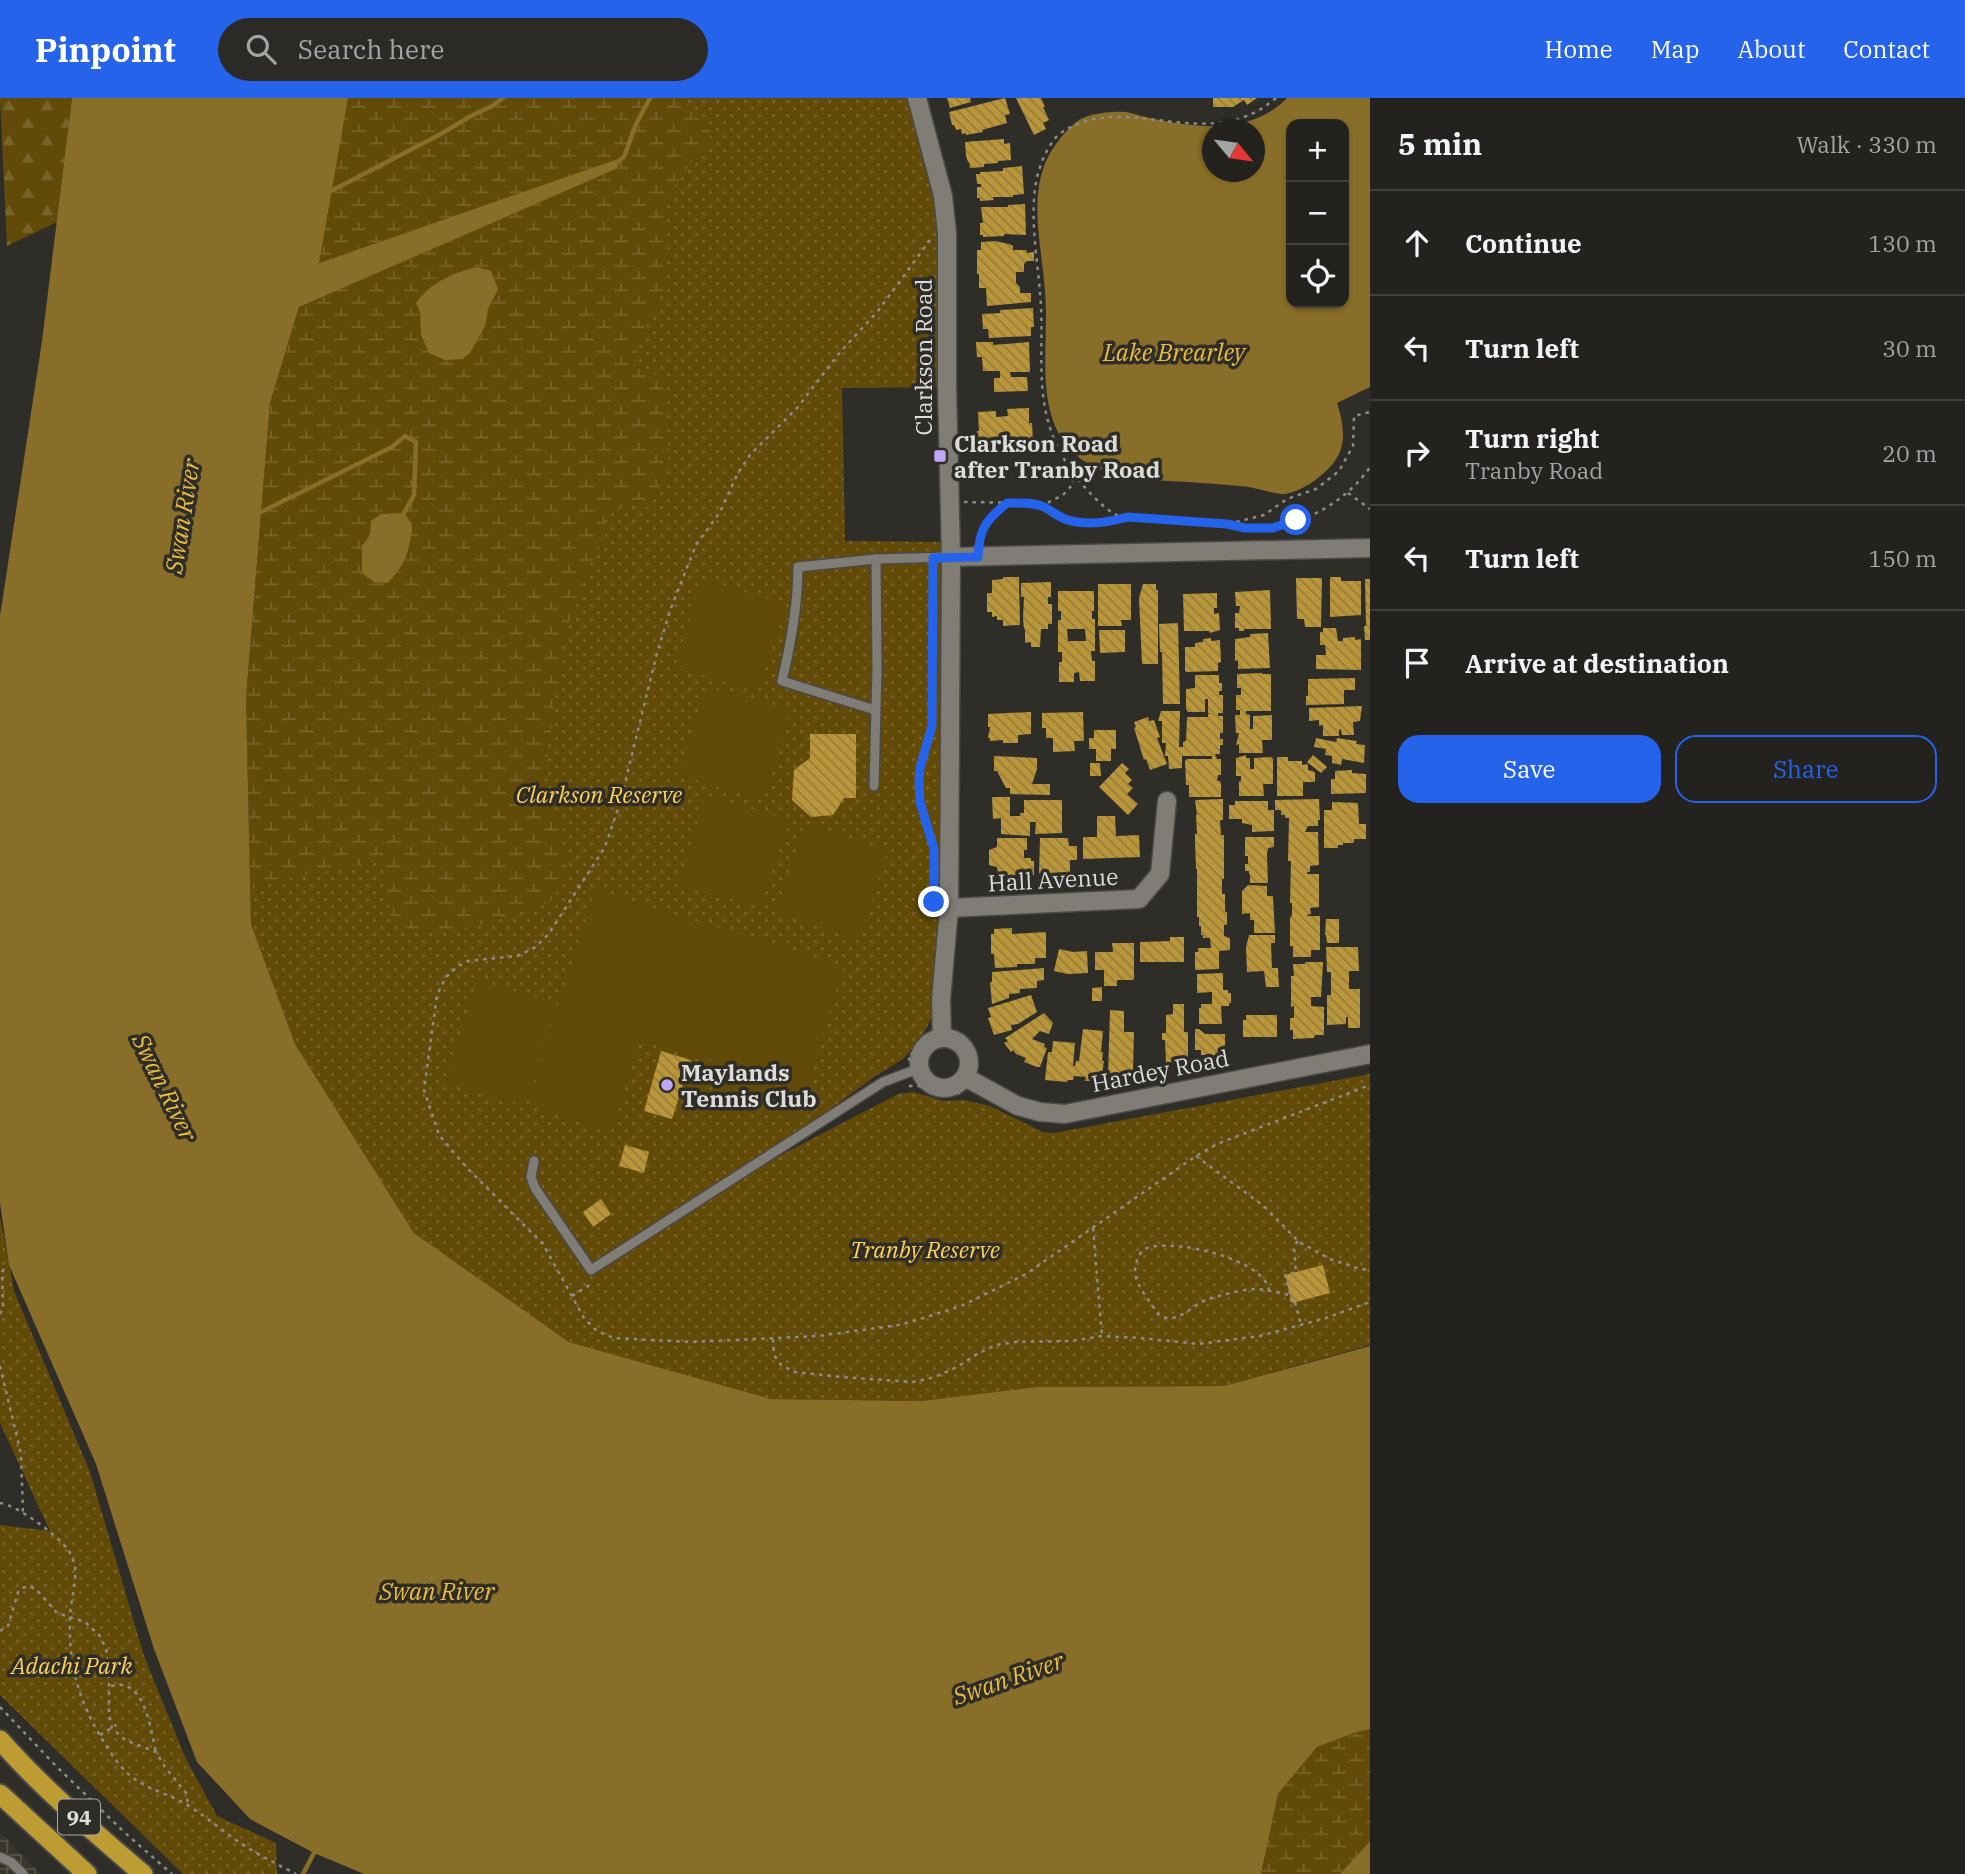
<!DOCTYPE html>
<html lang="en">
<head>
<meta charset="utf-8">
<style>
	body { margin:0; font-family:"IBM Plex Serif",serif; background:#2b2a27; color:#f1f3f6 }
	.controls { position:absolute; right:21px; top:21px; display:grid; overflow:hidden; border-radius:14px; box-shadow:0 2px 5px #0004 }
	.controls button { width:63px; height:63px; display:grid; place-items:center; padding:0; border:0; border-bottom:2px solid #403f3c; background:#23221e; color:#f1f3f6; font:35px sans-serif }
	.compass { position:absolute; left:1202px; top:21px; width:63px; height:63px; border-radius:50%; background:#23221e; box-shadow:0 2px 5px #0004; rotate:119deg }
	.stop { position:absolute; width:21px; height:21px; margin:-16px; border:5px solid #2563eb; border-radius:50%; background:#fff }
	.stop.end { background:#2563eb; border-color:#fff; box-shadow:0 2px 7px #0008 }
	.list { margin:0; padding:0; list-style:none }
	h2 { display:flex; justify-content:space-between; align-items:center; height:91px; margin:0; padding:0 28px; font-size:30px }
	h2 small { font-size:23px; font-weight:400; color:#a3a4a4 }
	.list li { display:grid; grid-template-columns:46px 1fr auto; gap:21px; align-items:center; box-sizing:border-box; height:105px; padding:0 28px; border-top:2px solid #403f3c }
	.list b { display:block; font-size:26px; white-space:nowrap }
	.list p { margin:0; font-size:23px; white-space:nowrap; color:#a3a4a4 }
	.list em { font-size:23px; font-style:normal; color:#a3a4a4 }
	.actions { display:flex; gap:14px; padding:21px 28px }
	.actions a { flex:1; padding:16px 0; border:2px solid #2563eb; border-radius:21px; text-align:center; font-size:24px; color:#2563eb }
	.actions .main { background:#2563eb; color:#fff }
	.icon { flex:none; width:38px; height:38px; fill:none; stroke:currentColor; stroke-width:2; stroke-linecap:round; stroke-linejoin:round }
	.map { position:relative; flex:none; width:1370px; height:1776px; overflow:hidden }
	header { display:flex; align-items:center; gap:42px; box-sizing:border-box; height:98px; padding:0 35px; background:#2563eb; color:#fff }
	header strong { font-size:33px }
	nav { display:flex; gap:38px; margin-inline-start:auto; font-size:24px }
	.search { width:490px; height:63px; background:#2b2a27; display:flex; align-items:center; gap:18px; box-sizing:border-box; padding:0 24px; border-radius:38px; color:#a3a4a4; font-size:26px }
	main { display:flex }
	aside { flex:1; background:#23221e }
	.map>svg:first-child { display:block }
	.industrial { fill:url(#industrial-grid) }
	.grass { fill:url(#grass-dots) }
	.forest { fill:url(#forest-firs) }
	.wetland { fill:url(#wetland-marsh) }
	.garden { fill:#624b08 }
	.water { fill:#886e28; fill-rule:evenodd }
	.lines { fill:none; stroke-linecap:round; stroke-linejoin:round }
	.stream { stroke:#886e28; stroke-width:4.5 }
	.building { fill:url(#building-back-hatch); fill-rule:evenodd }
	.service-casing { stroke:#4b4945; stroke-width:12 }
	.minor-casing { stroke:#4b4945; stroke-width:21 }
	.tertiary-casing { stroke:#4b4945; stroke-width:21 }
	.trunk-casing { stroke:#4b4945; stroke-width:23 }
	.path { stroke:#8e8c88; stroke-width:2.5; stroke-dasharray:3.5 5; stroke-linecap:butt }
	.service { stroke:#807d77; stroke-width:9 }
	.minor { stroke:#807d77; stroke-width:18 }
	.tertiary { stroke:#807d77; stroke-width:18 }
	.trunk { stroke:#be9c34; stroke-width:19 }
	.route { stroke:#2563eb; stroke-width:9 }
	.poi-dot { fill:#c0a8f4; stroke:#2f2d28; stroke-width:2.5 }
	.labels { text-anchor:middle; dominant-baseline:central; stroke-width:7; stroke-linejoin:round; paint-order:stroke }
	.shield { fill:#2f2d28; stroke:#aaa8a4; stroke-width:2 }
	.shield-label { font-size:21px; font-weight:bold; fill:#dedcd9 }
	.street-label { font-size:23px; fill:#dedcd9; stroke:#2f2d28 }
	.poi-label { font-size:23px; font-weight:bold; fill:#dedcd9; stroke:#2f2d28; text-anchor:start }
	.park-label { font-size:23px; font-style:italic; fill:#fed055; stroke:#2f2d28 }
	.water-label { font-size:24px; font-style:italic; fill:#eabc3e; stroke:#2f2d28 }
</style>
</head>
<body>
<header>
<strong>Pinpoint</strong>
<div class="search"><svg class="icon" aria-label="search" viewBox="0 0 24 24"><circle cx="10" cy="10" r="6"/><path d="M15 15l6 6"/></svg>Search here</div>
<nav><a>Home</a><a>Map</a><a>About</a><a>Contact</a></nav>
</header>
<main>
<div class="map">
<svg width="1370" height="1776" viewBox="0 0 1370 1776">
	<defs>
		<pattern id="industrial-grid" width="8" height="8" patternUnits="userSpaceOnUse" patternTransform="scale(1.75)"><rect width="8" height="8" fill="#3a352a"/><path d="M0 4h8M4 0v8" fill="none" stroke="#565248"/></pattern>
		<pattern id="grass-dots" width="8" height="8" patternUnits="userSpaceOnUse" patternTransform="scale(1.75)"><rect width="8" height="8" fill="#624b08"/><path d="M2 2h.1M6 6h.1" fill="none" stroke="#78642b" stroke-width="1.8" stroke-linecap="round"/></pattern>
		<pattern id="forest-firs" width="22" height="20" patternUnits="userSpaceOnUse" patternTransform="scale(1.75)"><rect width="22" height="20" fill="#624b08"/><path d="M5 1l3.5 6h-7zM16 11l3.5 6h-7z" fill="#78642b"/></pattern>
		<pattern id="wetland-marsh" width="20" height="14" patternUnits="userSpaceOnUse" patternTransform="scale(1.75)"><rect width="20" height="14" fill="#624b08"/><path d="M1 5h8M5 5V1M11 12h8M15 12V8" fill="none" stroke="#78642b"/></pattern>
		<pattern id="building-back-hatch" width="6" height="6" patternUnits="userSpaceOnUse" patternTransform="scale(1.75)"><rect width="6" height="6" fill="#b9963a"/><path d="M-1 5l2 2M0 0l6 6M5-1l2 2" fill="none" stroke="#967d3c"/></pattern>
	</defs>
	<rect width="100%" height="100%" fill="#2f2d28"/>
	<path class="industrial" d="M0 1734 19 1754 41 1776H0Z"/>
	<g class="grass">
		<path d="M348 0H914L941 99 947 289 842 290 845 443 950 444 941 902 920 942 903 961 874 979 733 1082 898 996 914 994 943 1003 964 1002 990 1008 1043 1034 1054 1035 1370 976V1247L1224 1288 1037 1289 921 1303 771 1301 569 1244 414 1135 295 946 251 826 246 600 299 209 616 71 623 60 318 165Z"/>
		<path d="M0 1119 14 1193 90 1374 144 1558 185 1659 217 1718 276 1745 277 1776H183L0 1597V1427L50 1433 0 1325Z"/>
	</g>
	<path class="forest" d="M0 0H72L57 124 7 148Z"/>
	<g class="wetland">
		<path d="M348 0H681L712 36 664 103 668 147 664 191 637 244 638 264 665 284 669 368 650 410 626 406 604 417 605 438 584 478 561 550 548 651V691L559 726 568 777 550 804 476 829 412 834 390 817 384 762 267 785 251 792 246 600 270 305 299 209 616 71 623 60 318 165Z"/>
		<path d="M1370 1631V1743L1340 1776H1261L1278 1696 1317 1649 1354 1635Z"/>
	</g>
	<g class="garden">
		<path d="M702 481 785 506 758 594 675 569Z"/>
		<path d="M706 588 790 613 763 702 679 677Z"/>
		<path d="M705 697 787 721 761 810 679 786Z"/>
		<path d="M805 726 888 753 859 842 776 815Z"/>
		<path d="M595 792 844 868 796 1023 714 998 723 967 639 942 610 1033 528 1008Z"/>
		<path d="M477 882 557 906 525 1008 446 984Z"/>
	</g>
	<g class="water">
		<path d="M72 0H348L319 165 624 59 616 71 299 209 270 305 246 600 251 826 295 946 414 1135 569 1244 771 1301 921 1303 1037 1289 1224 1288 1370 1248V1631L1354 1635 1317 1649 1278 1696 1261 1776H364L314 1755 250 1721 197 1664 154 1551 96 1366 9 1167 0 1105V518L42 243Z"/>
		<path d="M1287 0H1370V289L1337 305C1348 340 1346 360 1314 383 1307 388 1294 395 1285 396 1274 396 1260 391 1249 389 1233 387 1217 386 1201 385 1171 382 1130 384 1102 372 1082 365 1064 349 1056 330 1038 290 1049 237 1045 194 1042 146 1025 91 1054 49 1060 40 1070 28 1079 22 1089 15 1115 13 1126 14 1133 15 1140 18 1146 19 1192 30 1251 38 1287 0ZM1291 26H1344V205H1291ZM1212 32H1254V74H1212Z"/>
		<path d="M477 169 491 173 498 191 488 211 485 228 470 255 463 261 445 262 429 255 421 237 420 214 416 205C431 184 453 175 477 169Z"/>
		<path d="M404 415 412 426C410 453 406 465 388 485L374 484 362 475V448L370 437 371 423 381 416Z"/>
		<path d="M1370 1743V1776H1340Z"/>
	</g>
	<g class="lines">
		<g class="stream">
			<path d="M621 61 624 59 636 26 650 0"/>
			<path d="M331 93 439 37 471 18 492 8 503 0"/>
			<path d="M259 415 392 349 405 338 416 344 414 397 404 415"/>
			<path d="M303 1776 314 1755"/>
		</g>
	</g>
	<g class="building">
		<path d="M947 0H970L971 4 950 10Z"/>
		<path d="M1005 0 1010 16 1005 17 1007 25 982 32 983 34 966 37V35L962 36 961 31 956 32 954 27H952L949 14Z"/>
		<path d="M1016 0H1041L1045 9H1043L1049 22 1043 25 1046 31 1034 37Z"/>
		<path d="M1213 0H1257L1247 7 1244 2 1233 9H1213Z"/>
		<path d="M1004 41V46L1010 45 1011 62 998 63V65L984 66V69L970 70 969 64H968L966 58 965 44Z"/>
		<path d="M1022 68 1024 96 1013 97V99H993L994 102 980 103V100H977V89H981V86H977L976 76H980V74L1003 73V70Z"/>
		<path d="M1025 106 1026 137 1004 136V138L983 139V137H980V125H983L981 109H1008V107Z"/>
		<path d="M995 143 1009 146 1013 148V152H1026L1027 155 1034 154V163H1027L1024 166V174H1016V185L1020 189V195H1031V204L987 208 986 190H979V176H977V152H981V144Z"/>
		<path d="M1033 210 1034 229H1031V238L989 240 988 231H983L982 216 1000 215V212Z"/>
		<path d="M976 244H993V247L1029 244 1030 274H1010L1011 279H1027L1028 293 994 294V280H1000V273H983L982 259H977Z"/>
		<path d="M1029 310V325H1032L1033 343 977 346V333H979L978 314 996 313V319L1008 318 1007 311Z"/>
		<path d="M1003 479H1019L1020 527 1003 528V522H997V518L992 519V514H987V495H992V482L1003 481Z"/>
		<path d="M1330 479H1341V483H1361V517L1330 519Z"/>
		<path d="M1296 480H1322L1321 529H1305L1304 521H1297Z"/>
		<path d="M1365 481H1370V542H1365L1364 528H1366Z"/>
		<path d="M1051 484V499H1048V506H1052V526H1048V531H1041L1040 549H1031V544L1025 545V531H1024L1023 520 1024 499H1021V485Z"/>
		<path d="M1098 486H1131V522H1121L1122 528H1098Z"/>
		<path d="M1143 486H1156V492H1158V566H1142L1139 500Z"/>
		<path d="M1270 492 1271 531H1244V533H1239V530H1235V515H1239L1240 508H1236L1235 494Z"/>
		<path d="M1058 493H1094V513H1092V521H1095V553H1091L1092 563H1095V583H1080L1079 574 1074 575V584H1059V564H1062V554H1058V522H1061V513H1058ZM1067 531H1085L1086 543H1068Z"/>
		<path d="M1217 495V510H1214V516L1219 515 1220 532 1210 535 1209 533H1184L1183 496Z"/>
		<path d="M1178 525 1180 606H1163L1162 554H1160L1159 526Z"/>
		<path d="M1323 530H1336L1338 543H1343V540L1355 539V542L1361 541V572L1316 571V557H1326L1325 547H1320V534H1323Z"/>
		<path d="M1099 532H1125V554L1100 555Z"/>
		<path d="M1268 535 1270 570 1238 571V562L1235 563V541L1250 539V536Z"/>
		<path d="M1211 540V543L1220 542 1221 564 1218 565V573L1187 574 1185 573V549H1195V545L1203 544V541Z"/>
		<path d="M1262 575V576H1271V613H1246V616L1250 617V631H1253V618L1272 617V642H1262L1263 655H1239V646L1236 647 1239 635H1236L1235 617H1240V612H1236V597H1241V590H1237V576Z"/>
		<path d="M1195 577H1219V585H1222V593H1219V597H1223V615H1218V618H1223V635H1220V641H1223V647H1220V656H1215L1217 661H1221V677H1218L1217 683H1220L1221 686V699H1189V687H1186L1185 663 1187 661H1212V658H1182V670L1169 671 1168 658H1165L1166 645H1162V623H1158L1161 613H1180L1179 649H1183V644L1186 643 1187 619H1208V616H1211L1208 615V601H1205V614H1188L1186 611V591L1195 590Z"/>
		<path d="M1355 580V592H1344V606L1306 607V598H1308V581Z"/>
		<path d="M1362 608 1360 623 1353 624 1354 637H1342L1341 631 1339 632V638H1323V627L1319 628V622L1309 623V610Z"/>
		<path d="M1031 614V636L1018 637V645H1003V642L990 643V640H988L990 629H988V616Z"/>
		<path d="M1083 614 1084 643H1074L1075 653 1053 654V640H1046V630H1042V615Z"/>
		<path d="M1148 619 1149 623 1154 622 1160 639 1157 640 1167 666 1150 672 1146 661 1144 662 1134 630 1136 629 1134 624Z"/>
		<path d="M1094 632H1116V651H1111V663H1096V651H1089V640H1094Z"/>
		<path d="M810 636H856V700H844L833 717 811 719 792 702 794 672 810 660Z"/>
		<path d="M1316 640 1336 644 1337 640 1357 643 1356 646 1365 647 1364 665 1342 661 1341 667 1332 665V658L1325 657 1326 651 1314 649Z"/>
		<path d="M1246 657V660H1250V671H1254V660L1271 659 1273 661V686H1263L1264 698H1239V683H1241V678H1236V660Z"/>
		<path d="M1313 657 1327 669 1321 675 1307 664Z"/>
		<path d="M994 658 1037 660V671L1032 686H1050V697L1010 696V690H1006L997 673H994Z"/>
		<path d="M1277 659H1288V663H1302V667L1308 666V672L1315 674V684H1303V698H1277Z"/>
		<path d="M1090 665H1100L1101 678H1090Z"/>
		<path d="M1122 665 1129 671 1125 675 1132 682 1128 686 1133 690 1127 696 1138 706 1128 717 1099 689Z"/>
		<path d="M1352 672V675L1366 676V695L1331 696V681H1335V673Z"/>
		<path d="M992 699H1010V718H1020V715H1024V702H1062V735L1035 736 1036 724H1030V738L1001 736V720L993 721Z"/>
		<path d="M1223 701V722H1220L1221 737H1224V781H1222V796H1225V814H1227V827H1224V838L1230 840V852L1219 853V871L1195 872V854H1198V850H1211L1210 840H1203V837H1201V828H1199V819H1197V771H1196L1195 744V736H1197L1196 717H1197L1195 702Z"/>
		<path d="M1319 701 1320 722H1318V728H1308L1305 734H1318L1319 767 1310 768V774H1307V776H1319V809L1310 810 1311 816 1307 817V818H1320V852H1311V859H1293V848H1290V820L1292 817V805H1290L1291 763H1288L1289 720H1285V717H1281V712H1275V702Z"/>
		<path d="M1235 703H1268V712H1274V733L1252 734V727L1242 725V721H1229V707H1235Z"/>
		<path d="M1332 704 1358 705 1359 726H1366V741H1354V745H1343V747H1338V750H1324V712H1332Z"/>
		<path d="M1097 718H1115L1116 738 1139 737 1140 759 1083 761V739H1097Z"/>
		<path d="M1245 739H1274V749L1268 750 1267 756 1268 785H1250V776H1249V773H1245V766H1248V758H1245Z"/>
		<path d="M997 740H1027V752H1024V760H1031V763H1034V777H1015V780L999 781 997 769 989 767V752L997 749Z"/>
		<path d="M1040 740H1068L1069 748H1077V762H1070V775L1046 776V775H1039Z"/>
		<path d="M1248 787 1267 788V798H1273L1275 835H1254V822H1250V815L1242 816V793Z"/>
		<path d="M1326 821H1339V845H1327L1326 837H1325Z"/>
		<path d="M1012 830V836L1046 834V860H1035V866H1017V869L995 870 994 856H991V836H994V831Z"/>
		<path d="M1249 837H1275V845H1271L1272 870H1278L1279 889H1266L1264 873 1247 874 1246 849Z"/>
		<path d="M1170 839H1184V864H1140V844L1170 843Z"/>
		<path d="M1112 845H1134V882H1117V888H1104V872H1095V854H1113Z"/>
		<path d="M1326 849H1358L1359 873H1349V891H1360V930H1348V919H1346V926L1327 927V897H1331V874H1327Z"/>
		<path d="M1059 851 1073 854 1087 853 1088 875 1068 876 1054 873Z"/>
		<path d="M1305 864H1323L1321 899H1311V908L1324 909V937H1315L1314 940 1293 941V932H1290V920H1294V908L1291 909V878H1294L1293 866H1305Z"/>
		<path d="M1044 870V882L1037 883V890L1020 891V895L1009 896V900L992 906 990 884H992V874Z"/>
		<path d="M1223 875V892H1228V895H1231V905H1229V908H1221L1222 926H1199V910H1201V906H1212V894L1197 895V876Z"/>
		<path d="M1102 889V903H1092V890Z"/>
		<path d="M1031 897 1037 914 1018 926 1011 927 1012 932 994 937 988 920 991 919 988 910Z"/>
		<path d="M1173 906H1184V934H1188V961L1176 963V965H1166L1165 942H1162V935H1166V917L1173 916Z"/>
		<path d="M1110 912 1124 913V934H1134L1133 972H1127V978H1121V979H1108Z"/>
		<path d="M1044 915 1053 925 1049 936 1040 933 1032 941 1045 946 1044 949 1047 950 1040 969H1037L1024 964 1026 960 1016 956 1013 952 1011 954 1004 945 1008 943 1005 940Z"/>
		<path d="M1246 917H1277V939H1243V922H1246Z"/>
		<path d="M1083 931 1103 933 1101 954H1103L1102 963H1104L1101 983H1085L1086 979 1074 978 1073 982H1068L1067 984 1045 982 1048 954H1052L1053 943 1075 945 1073 968H1075L1076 963H1079Z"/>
		<path d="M1195 931H1199L1205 936H1225V961H1213V957H1201V952H1195Z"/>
		<path d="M661 953 691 962 672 1021 644 1013Z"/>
		<path d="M625 1047 649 1054 644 1075 619 1068Z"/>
		<path d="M601 1101 611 1116 593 1129 583 1114Z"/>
		<path d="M1323 1167 1330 1195 1292 1205 1285 1177Z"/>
	</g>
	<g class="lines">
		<defs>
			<g id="service">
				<path d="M875 612 782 583C791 545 798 508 798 469L876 461"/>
				<path d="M874 688 877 571 876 461 951 459"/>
				<path d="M534 1063 531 1079 535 1090 591 1172 883 984 920 970"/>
				<path d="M0 1759 11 1764 23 1776"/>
			</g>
			<g id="minor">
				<path d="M917 0 943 98 947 135V289L951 459 949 810 941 902 942 940"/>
				<path d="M949 810 1139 801 1160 776 1167 703"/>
				<circle cx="944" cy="965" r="25"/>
				<path d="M965 979 1018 1008 1040 1014 1065 1016 1370 956"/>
			</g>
			<path id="tertiary" d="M951 459 1370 450"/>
			<g id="trunk">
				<path d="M0 1642C43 1691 94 1734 143 1776"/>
				<path d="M0 1696 87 1776"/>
			</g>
		</defs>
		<use href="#service" class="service-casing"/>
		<use href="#minor" class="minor-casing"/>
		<use href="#tertiary" class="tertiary-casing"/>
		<use href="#trunk" class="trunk-casing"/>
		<g class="path">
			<path d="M1276 0C1261 13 1244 21 1224 24 1166 33 1108 0 1058 37 1047 49 1041 64 1037 79 1029 117 1037 157 1040 195 1045 246 1034 292 1054 341 1063 365 1091 401 1113 415 1127 425 1158 420 1175 421 1192 422 1211 423 1228 426 1243 429 1259 433 1275 430 1313 421 1348 401 1370 369"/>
			<path d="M930 142 878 213 841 253 797 310 750 357 738 375 720 414 696 447 671 510 657 555 620 705 605 749 548 837 534 850 517 858 468 863 458 868 446 879 437 897 424 992 439 1037 468 1071 543 1146 584 1220 597 1233 614 1240 691 1244 818 1238 899 1227 917 1222 961 1208 1026 1176 1196 1058 1217 1046 1370 987"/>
			<path d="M1348 395 1370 411"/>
			<path d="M964 404 1029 405 1041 408 1063 397 1073 386 1072 372"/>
			<path d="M1041 408 1067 422 1087 425 1125 420"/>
			<path d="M1228 426 1264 417 1287 401 1316 391 1339 373 1353 348 1354 318 1370 314"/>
			<path d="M979 443C982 427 995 415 1007 405"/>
			<path d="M932 744 920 704 919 683 920 670 932 628V471"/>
			<path d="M910 963 908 958C917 953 922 949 925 939"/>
			<path d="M909 988H921L944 997 960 995"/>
			<path d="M1196 1058 1265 1109 1299 1144 1330 1161 1360 1171 1370 1172"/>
			<path d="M1093 1130 1102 1238"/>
			<path d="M1269 1193C1266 1161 1171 1139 1145 1151 1138 1155 1135 1167 1135 1175 1136 1187 1152 1207 1159 1217 1178 1228 1191 1207 1208 1201 1218 1198 1248 1190 1257 1191 1268 1192 1279 1195 1290 1197L1292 1205 1295 1204 1301 1227"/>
			<path d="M1290 1196 1285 1177 1296 1174 1294 1149 1298 1142"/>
			<path d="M572 1198 593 1185"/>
			<path d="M0 1216 3 1208 2 1174 5 1170"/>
			<path d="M773 1241 774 1257 781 1267 795 1274 841 1279 913 1284 935 1279 957 1269 977 1256 996 1247 1016 1244 1071 1243 1102 1238 1140 1240 1198 1246 1260 1238 1326 1220 1367 1205 1370 1202"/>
			<path d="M0 1268 21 1356 23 1416"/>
			<path d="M0 1405C17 1407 59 1438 69 1453 71 1456 74 1464 75 1468 77 1485 70 1504 70 1521 68 1573 82 1612 111 1655 135 1692 155 1688 189 1708 208 1720 226 1736 245 1748 262 1759 279 1767 296 1776"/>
			<path d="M0 1533 8 1528 18 1494 23 1490 28 1488 36 1491 57 1515 85 1524 100 1538 106 1551 109 1571V1616L112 1630 125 1642 156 1654 165 1669 186 1695 188 1706"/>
			<path d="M111 1588C113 1588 121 1586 122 1587 147 1591 151 1635 156 1654"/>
			<path d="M0 1609 56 1668 124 1734 172 1776"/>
			<path d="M100 1637 116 1627"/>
		</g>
		<use href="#service" class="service"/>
		<use href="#minor" class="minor"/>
		<use href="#tertiary" class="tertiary"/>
		<use href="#trunk" class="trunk"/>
	</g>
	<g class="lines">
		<path class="route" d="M934 804V751L920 704 919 683 920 670 932 628 933 460 978 459C979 431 986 422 1007 405 1019 405 1033 404 1044 409 1052 413 1060 420 1068 422 1088 428 1109 424 1128 419L1227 426 1245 430H1273L1296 422"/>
	</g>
	<g class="poi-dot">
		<rect x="933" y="351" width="14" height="14" rx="3.5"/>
		<circle cx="667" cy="987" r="7"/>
	</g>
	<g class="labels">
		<rect class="shield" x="58" y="1701.5" width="42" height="35" rx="5"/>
		<g class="shield-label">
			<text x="79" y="1719">94</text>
		</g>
		<g class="street-label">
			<text transform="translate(923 259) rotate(-90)">Clarkson Road</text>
			<text transform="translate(1053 781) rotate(-3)">Hall Avenue</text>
			<text transform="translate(1160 972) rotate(-11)">Hardey Road</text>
		</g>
		<g class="poi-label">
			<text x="954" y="345">Clarkson Road<tspan x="954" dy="26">after Tranby Road</tspan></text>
			<text x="681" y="974">Maylands<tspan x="681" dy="26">Tennis Club</tspan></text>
		</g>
		<g class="park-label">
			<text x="599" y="696">Clarkson Reserve</text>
			<text x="925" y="1151">Tranby Reserve</text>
			<text x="72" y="1567">Adachi Park</text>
		</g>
		<g class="water-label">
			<text x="1174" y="254">Lake Brearley</text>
			<text transform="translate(182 418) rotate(-81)">Swan River</text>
			<text transform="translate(165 989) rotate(64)">Swan River</text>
			<text x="437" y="1493">Swan River</text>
			<text transform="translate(1008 1580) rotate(-19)">Swan River</text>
		</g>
	</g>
</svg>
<div class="controls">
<button>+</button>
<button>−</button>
<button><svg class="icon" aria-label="locate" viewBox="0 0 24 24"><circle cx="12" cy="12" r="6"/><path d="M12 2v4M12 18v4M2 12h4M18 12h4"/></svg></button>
</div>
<svg class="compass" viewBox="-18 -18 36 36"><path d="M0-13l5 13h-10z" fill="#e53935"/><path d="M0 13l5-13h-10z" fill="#a3a4a4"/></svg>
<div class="stop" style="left:1296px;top:422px"></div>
<div class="stop end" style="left:934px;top:804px"></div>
</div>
<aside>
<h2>5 min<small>Walk · 330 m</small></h2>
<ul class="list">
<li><svg class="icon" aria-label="ahead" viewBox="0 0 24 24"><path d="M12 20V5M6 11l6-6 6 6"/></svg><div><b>Continue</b></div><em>130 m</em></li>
<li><svg class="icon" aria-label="left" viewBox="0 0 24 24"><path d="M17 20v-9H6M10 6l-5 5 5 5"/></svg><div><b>Turn left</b></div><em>30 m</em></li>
<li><svg class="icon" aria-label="right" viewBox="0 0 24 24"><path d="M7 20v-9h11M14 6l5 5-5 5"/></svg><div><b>Turn right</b><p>Tranby Road</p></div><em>20 m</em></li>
<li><svg class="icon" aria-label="left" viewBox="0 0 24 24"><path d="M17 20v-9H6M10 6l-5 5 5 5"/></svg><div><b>Turn left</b></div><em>150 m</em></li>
<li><svg class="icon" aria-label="arrive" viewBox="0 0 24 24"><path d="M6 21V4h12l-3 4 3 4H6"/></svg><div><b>Arrive at destination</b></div></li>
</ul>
<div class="actions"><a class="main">Save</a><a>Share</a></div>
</aside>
</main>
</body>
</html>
